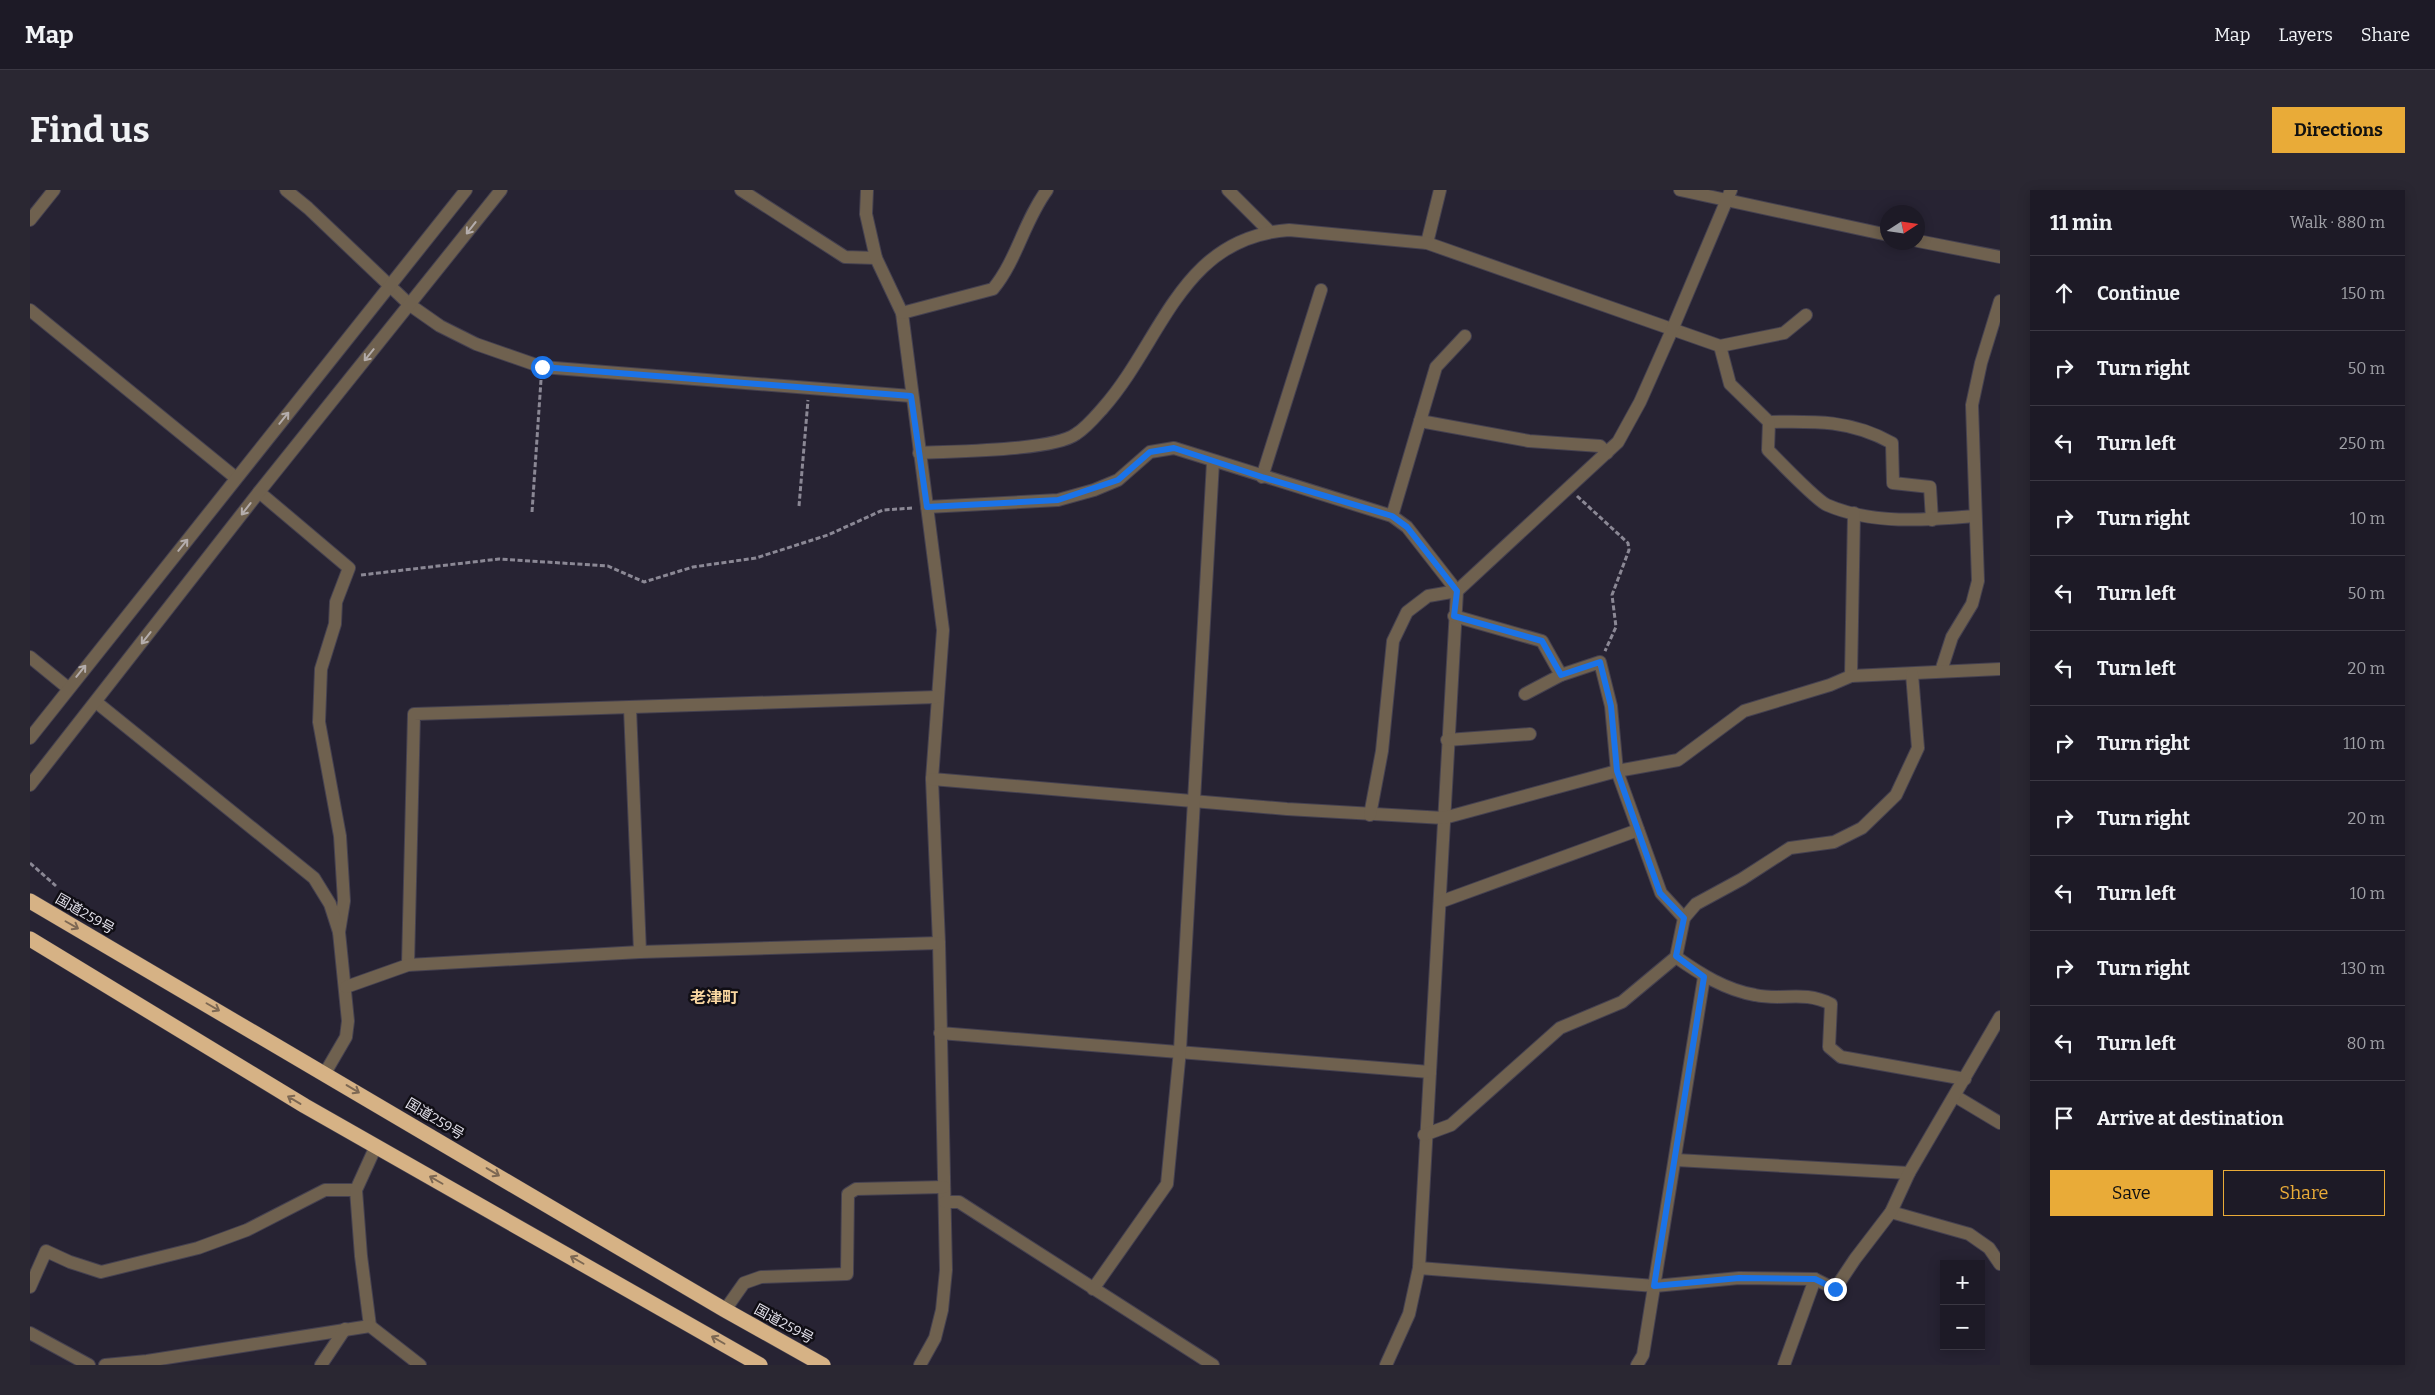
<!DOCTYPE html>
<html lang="en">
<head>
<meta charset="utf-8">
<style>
	body { margin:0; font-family:Bitter,"Noto Sans JP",serif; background:#2a2732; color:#f1f3f6 }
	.controls { position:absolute; right:15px; bottom:15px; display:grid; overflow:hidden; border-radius:0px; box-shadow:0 2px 12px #0003 }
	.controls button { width:45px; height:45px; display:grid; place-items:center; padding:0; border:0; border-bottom:1px solid #3b3843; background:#1d1a26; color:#f1f3f6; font:25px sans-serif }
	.compass { position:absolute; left:1850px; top:15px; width:45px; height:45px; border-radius:50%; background:#1d1a26; box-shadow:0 2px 12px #0003; rotate:78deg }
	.stop { position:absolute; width:15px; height:15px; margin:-11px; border:4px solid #1a73e8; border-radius:50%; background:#fff }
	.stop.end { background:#1a73e8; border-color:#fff; box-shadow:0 1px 5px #0008 }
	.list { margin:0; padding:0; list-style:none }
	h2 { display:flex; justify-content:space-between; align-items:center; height:65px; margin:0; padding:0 20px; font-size:21px }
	h2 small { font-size:16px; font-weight:400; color:#a0a1a7 }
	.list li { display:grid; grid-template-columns:32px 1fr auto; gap:15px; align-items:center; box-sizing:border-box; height:75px; padding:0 20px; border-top:1px solid #3b3843 }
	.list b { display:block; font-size:19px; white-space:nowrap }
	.list em { font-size:16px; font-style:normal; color:#a0a1a7 }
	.actions { display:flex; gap:10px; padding:15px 20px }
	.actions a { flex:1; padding:11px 0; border:1px solid #e9ab38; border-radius:0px; text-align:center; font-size:18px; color:#e9ab38 }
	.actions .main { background:#e9ab38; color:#111 }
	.icon { flex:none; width:28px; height:28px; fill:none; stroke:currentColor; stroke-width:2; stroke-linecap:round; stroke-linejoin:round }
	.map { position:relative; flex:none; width:1970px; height:1175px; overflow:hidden; border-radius:0px }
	header { display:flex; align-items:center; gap:30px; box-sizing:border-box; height:70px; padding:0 25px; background:#1d1a26; border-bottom:1px solid #3b3843 }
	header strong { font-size:24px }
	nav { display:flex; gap:28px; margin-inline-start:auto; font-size:18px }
	.intro { display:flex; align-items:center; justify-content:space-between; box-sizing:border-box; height:120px; padding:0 30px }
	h1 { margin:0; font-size:35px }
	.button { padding:12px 22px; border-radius:0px; background:#e9ab38; color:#111; font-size:18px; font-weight:700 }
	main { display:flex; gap:30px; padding:0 30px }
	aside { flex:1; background:#1d1a26; border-radius:0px; box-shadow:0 2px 12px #0003 }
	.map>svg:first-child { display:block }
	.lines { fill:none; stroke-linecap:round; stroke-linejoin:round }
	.minor-casing { stroke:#454150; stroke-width:14 }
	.highway-casing { stroke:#454150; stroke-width:16 }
	.path { stroke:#8b8895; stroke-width:3; stroke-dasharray:5 2.5; stroke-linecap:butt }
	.minor { stroke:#6f614f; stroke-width:12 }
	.highway { stroke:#d6b285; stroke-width:15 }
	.oneway { stroke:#b4adac }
	.oneway2 { stroke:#7d6853 }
	.route { stroke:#1a73e8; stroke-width:6 }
	.labels { text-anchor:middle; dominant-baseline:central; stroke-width:5; stroke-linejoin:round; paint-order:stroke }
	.street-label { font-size:14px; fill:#e2e0ea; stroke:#100e15 }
	.quarter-label { font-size:16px; font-weight:bold; fill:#fad7a1; stroke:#100e15 }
</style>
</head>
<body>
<header>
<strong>Map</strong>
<nav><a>Map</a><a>Layers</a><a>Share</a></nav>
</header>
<div class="intro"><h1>Find us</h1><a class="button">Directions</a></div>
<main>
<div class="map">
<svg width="1970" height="1175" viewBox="0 0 1970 1175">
	<rect width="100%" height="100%" fill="#272333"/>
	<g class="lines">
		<defs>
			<g id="minor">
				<path d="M256 0 278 18 380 115 410 136 446 154 512 177 881 206"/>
				<path d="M711 0 815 67 846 68"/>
				<path d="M837 0 836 24 846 68 872 123 913 440 902 589 909 753 916 1080 912 1120 905 1148 890 1175"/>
				<path d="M1198 0 1239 41"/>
				<path d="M1650 0 1858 45"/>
				<path d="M0 30 24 0"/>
				<path d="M1888 51 1970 67"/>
				<path d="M1397 53 1410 0"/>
				<path d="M0 120 206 288"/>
				<path d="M872 123 963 99C987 70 994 31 1017 0"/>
				<path d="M1690 156 1700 194 1739 232C1785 231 1821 230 1862 253L1863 293 1900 297 1902 330"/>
				<path d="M1390 231 1499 251 1570 256 1577 263"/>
				<path d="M1739 232 1738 260C1750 272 1786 310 1797 315 1843 335 1897 330 1945 326"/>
				<path d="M889 263C922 261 1023 261 1046 244 1056 238 1065 227 1073 218 1133 150 1151 47 1259 40L1397 53 1690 156 1754 143 1776 125"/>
				<path d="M1232 287 1291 100"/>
				<path d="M229 302 319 378 306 412 305 434 291 479 289 532 310 646 314 711 309 742"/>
				<path d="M897 317 1028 310 1064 300 1088 290 1120 262 1144 258 1362 326 1377 337 1427 401 1389 1078 1379 1124 1356 1175"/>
				<path d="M1362 326 1406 177 1435 146"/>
				<path d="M1424 426 1512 451 1531 485"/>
				<path d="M0 467 38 498"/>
				<path d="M1911 481 1922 447 1942 414 1948 391 1942 215 1951 173 1970 111"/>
				<path d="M1821 486 1824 323"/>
				<path d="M66 512 284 688 300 714 309 742 318 831 316 847 295 883"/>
				<path d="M600 518 610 762"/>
				<path d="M0 548 436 0"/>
				<path d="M1417 550 1500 544"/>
				<path d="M902 589 1257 619 1414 628 1587 581 1648 570 1714 521 1800 495 1821 486 1970 479"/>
				<path d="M0 595 229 302 471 0"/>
				<path d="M1340 625 1352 561 1363 451 1377 422 1398 406 1427 401 1588 252 1610 212 1642 140 1701 0"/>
				<path d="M1410 712 1608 640"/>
				<path d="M1654 728 1666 714 1712 689 1760 658 1804 652 1832 638 1866 605 1888 558 1882 484"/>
				<path d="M1646 767C1670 784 1696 800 1725 805 1753 811 1773 800 1801 814L1799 857 1811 867 1935 889"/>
				<path d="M378 775 384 524 907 507"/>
				<path d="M316 797 378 775 610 762 909 753"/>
				<path d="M910 843 1400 882"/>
				<path d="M1925 906 1970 933"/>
				<path d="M1394 945 1421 935 1530 838 1592 812 1646 767 1654 728 1631 703 1587 581 1581 516 1570 472 1531 485 1495 504"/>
				<path d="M1646 970 1879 983"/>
				<path d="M915 1012H929L1183 1175"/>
				<path d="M1861 1022 1939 1044 1959 1058 1970 1074"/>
				<path d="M1389 1078 1625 1096 1709 1088 1785 1089 1805 1099 1825 1069 1861 1022 1879 983 1970 827"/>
				<path d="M0 1097 16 1061 40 1072 71 1082 168 1058 217 1040 295 1000H326"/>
				<path d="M1063 1099 1137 994 1150 860 1183 272"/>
				<path d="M695 1120 714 1093 731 1087 817 1084 818 1004 826 999 914 997"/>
				<path d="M340 1136 331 1066 326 1000 346 956"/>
				<path d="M0 1143 59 1175"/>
				<path d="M75 1175 117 1171 340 1136 390 1175"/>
				<path d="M291 1175 315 1139"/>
				<path d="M1607 1175 1613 1165 1674 787"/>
				<path d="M1754 1175 1785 1089"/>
			</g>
			<g id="highway">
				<path d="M0 711 695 1120 793 1175"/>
				<path d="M0 749 275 916 730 1175"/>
			</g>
		</defs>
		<use href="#minor" class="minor-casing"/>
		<use href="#highway" class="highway-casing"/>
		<g class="path">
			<path d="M1547 306 1598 353 1599 360 1582 405 1586 437 1575 461"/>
			<path d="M769 316 778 210"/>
			<path d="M502 322 511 190"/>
			<path d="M331 385 469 369 578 376 614 392 663 377 726 368 798 345 853 320 883 318"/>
			<path d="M0 673 26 696"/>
		</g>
		<use href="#minor" class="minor"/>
		<use href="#highway" class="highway"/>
	</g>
	<defs><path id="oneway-shaft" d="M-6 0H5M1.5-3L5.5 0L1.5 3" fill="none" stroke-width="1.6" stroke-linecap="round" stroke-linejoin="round" transform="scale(1.25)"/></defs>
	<g class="oneway">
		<use href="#oneway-shaft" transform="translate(441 38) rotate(128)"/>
		<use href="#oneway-shaft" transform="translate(339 165) rotate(129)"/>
		<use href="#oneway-shaft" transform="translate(254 228) rotate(-51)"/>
		<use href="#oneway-shaft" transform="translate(216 319) rotate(128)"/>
		<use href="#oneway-shaft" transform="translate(153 355) rotate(-51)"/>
		<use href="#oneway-shaft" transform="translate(116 448) rotate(128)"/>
		<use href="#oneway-shaft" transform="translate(51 481) rotate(-51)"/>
	</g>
	<g class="oneway2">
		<use href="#oneway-shaft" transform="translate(42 735) rotate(30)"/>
		<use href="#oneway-shaft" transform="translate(183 817) rotate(30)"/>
		<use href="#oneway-shaft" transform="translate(323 899) rotate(31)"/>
		<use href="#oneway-shaft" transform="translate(264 910) rotate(-149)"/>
		<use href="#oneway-shaft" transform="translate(463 982) rotate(31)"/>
		<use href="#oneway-shaft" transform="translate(406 990) rotate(-150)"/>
		<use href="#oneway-shaft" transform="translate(547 1070) rotate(-150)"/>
		<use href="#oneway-shaft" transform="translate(688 1150) rotate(-150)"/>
	</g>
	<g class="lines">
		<path class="route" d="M512 177 881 206 897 317 1028 310 1088 290 1120 262 1144 258 1232 287 1362 326 1377 337 1427 401 1424 426 1512 451 1531 485 1570 472 1581 516 1587 581 1630 703 1654 728 1646 766 1674 787 1624 1096 1709 1088 1785 1089 1805 1099"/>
	</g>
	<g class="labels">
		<g class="street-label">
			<text transform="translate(55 724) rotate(30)">国道259号</text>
			<text transform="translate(405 929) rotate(31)">国道259号</text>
			<text transform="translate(754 1134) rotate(29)">国道259号</text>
		</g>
		<g class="quarter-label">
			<text x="684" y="807">老津町</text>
		</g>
	</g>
</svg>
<div class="controls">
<button>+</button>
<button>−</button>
</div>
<svg class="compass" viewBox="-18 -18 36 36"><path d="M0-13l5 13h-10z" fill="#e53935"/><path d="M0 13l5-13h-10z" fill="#a0a1a7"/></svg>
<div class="stop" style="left:512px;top:177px"></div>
<div class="stop end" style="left:1805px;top:1099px"></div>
</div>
<aside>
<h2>11 min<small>Walk · 880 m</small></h2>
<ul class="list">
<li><svg class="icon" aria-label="ahead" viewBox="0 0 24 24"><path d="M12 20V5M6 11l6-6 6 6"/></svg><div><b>Continue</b></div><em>150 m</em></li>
<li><svg class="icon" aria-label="right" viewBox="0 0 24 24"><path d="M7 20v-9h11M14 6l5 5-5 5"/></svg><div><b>Turn right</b></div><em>50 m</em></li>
<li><svg class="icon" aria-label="left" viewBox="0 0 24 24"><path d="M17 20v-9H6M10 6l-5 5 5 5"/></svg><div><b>Turn left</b></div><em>250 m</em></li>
<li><svg class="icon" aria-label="right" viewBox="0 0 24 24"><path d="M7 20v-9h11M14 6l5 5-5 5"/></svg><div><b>Turn right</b></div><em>10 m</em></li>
<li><svg class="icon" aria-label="left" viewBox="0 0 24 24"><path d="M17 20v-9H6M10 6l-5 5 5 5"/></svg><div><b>Turn left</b></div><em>50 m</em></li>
<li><svg class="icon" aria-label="left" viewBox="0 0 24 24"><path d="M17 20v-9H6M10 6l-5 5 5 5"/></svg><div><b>Turn left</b></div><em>20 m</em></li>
<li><svg class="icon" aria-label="right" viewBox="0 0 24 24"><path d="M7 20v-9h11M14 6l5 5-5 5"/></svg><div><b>Turn right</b></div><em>110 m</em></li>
<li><svg class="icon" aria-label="right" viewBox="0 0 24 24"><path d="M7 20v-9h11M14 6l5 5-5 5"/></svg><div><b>Turn right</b></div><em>20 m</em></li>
<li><svg class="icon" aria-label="left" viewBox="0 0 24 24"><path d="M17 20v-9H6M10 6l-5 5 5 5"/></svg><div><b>Turn left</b></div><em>10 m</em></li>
<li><svg class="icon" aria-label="right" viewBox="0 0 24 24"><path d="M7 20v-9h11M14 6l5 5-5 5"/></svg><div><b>Turn right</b></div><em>130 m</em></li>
<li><svg class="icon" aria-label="left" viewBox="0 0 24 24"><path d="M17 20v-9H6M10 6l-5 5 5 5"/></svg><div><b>Turn left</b></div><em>80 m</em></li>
<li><svg class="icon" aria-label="arrive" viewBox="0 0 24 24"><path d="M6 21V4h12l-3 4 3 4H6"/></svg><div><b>Arrive at destination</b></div></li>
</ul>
<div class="actions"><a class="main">Save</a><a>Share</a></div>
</aside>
</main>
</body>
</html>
